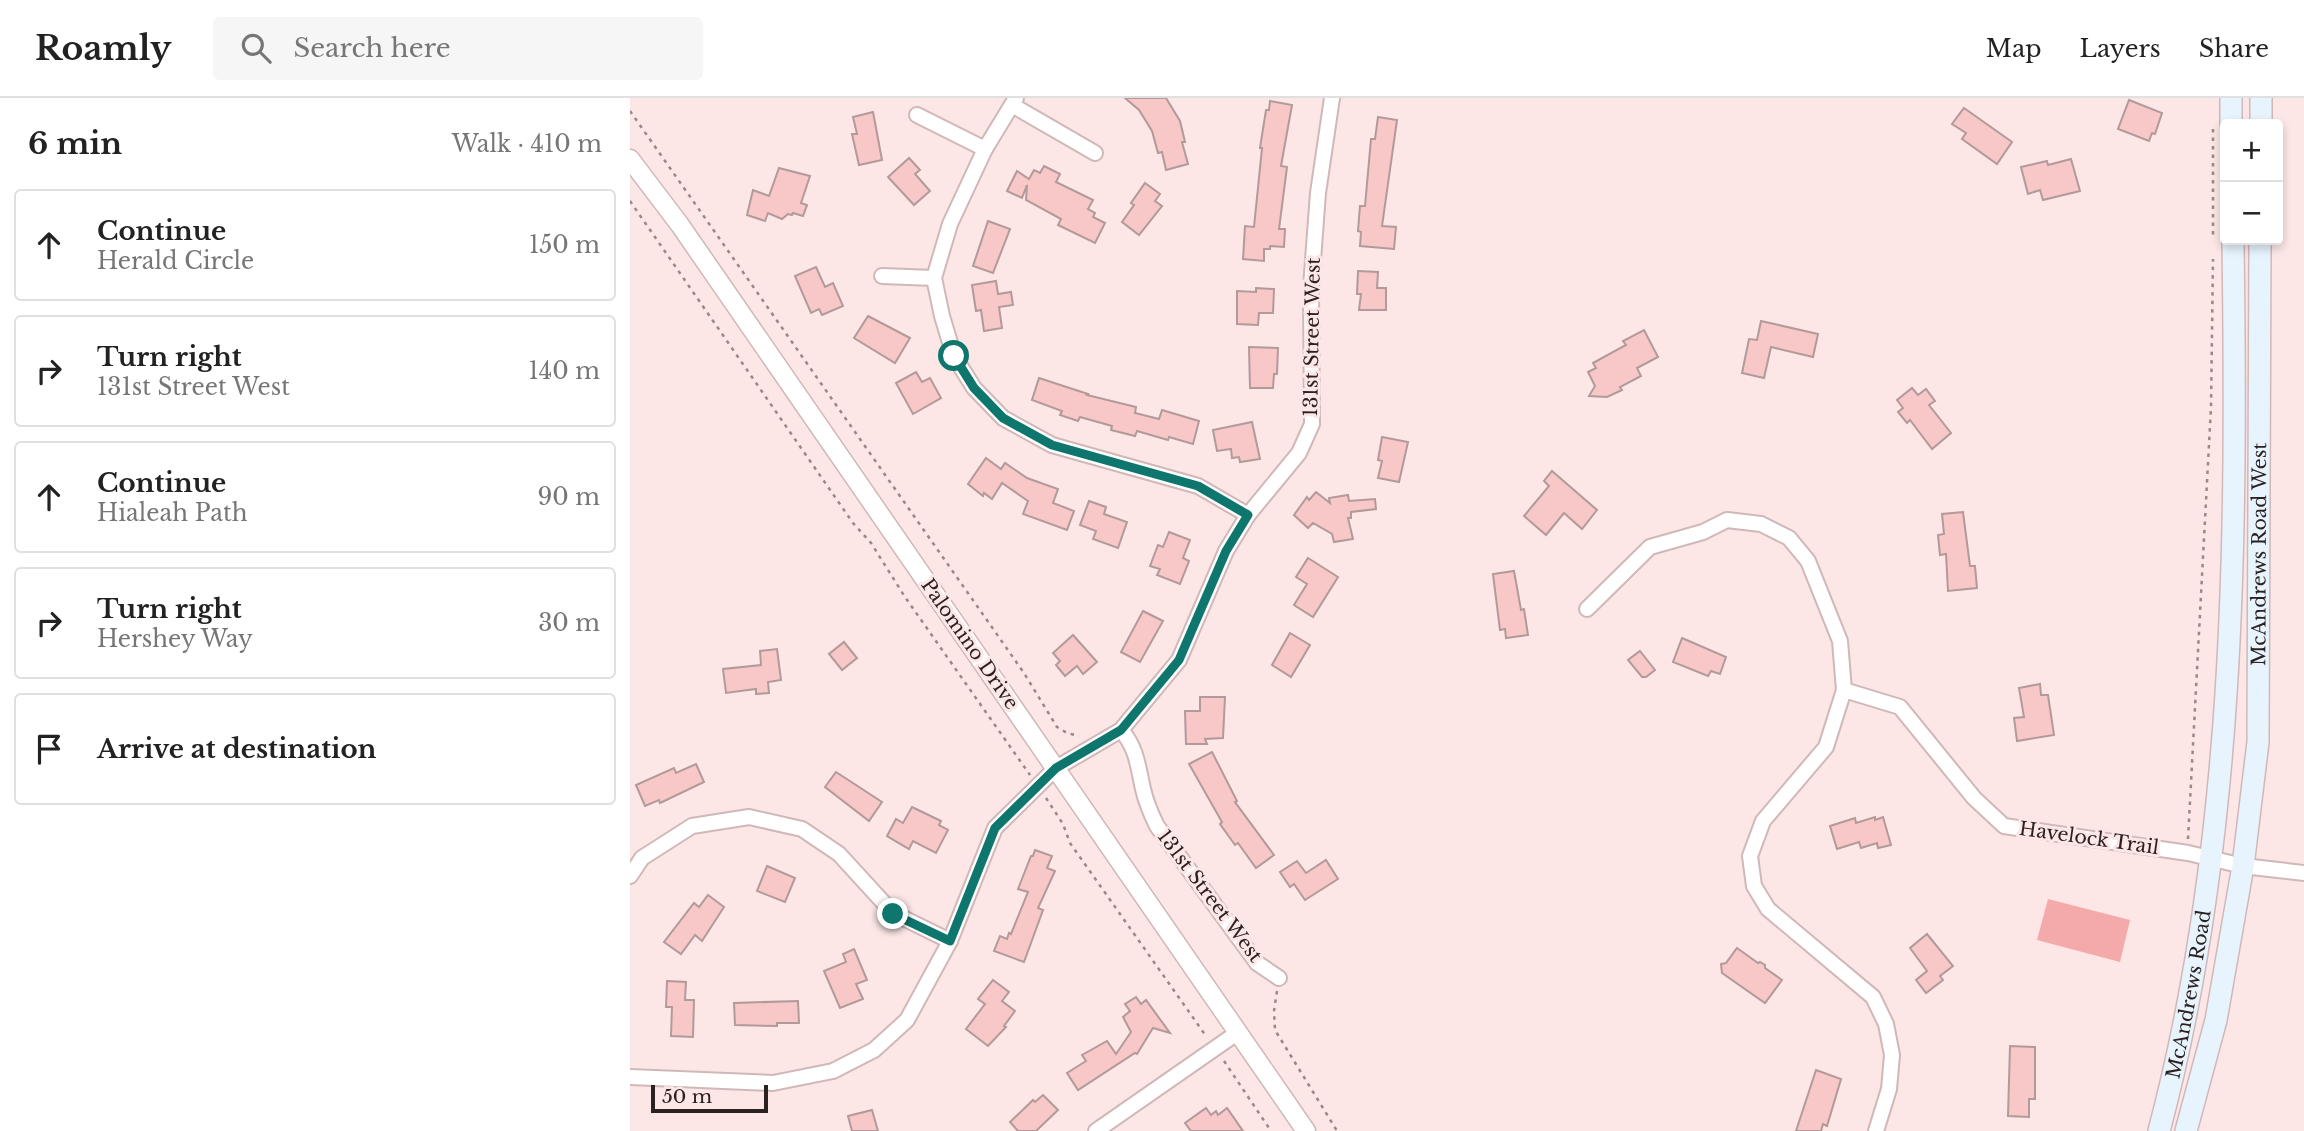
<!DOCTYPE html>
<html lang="en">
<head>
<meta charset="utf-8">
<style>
	body { margin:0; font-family:"Libre Baskerville",serif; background:#f6f6f6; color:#222 }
	.controls { position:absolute; right:21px; top:21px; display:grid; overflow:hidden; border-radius:7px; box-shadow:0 4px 10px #0003 }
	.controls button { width:63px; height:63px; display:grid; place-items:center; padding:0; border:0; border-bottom:2px solid #e0e0e0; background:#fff; color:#222; font:35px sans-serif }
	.scale { position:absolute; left:21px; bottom:18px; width:117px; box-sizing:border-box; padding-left:7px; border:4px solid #2b2121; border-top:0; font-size:19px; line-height:24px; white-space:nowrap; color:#2b2121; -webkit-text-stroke:5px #fce6e6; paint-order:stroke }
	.stop { position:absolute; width:21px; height:21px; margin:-16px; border:5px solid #0f766e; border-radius:50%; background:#fff }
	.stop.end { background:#0f766e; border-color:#fff; box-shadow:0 2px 7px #0008 }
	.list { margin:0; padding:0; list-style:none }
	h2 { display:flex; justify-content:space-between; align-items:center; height:91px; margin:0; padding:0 28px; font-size:30px }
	h2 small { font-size:23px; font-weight:400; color:#767676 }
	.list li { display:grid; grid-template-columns:46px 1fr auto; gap:21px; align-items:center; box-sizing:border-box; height:112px; margin:0 14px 14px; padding:0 14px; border:2px solid #e0e0e0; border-radius:7px }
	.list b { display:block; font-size:26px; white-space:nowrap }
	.list p { margin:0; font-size:23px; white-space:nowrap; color:#767676 }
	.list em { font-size:23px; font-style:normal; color:#767676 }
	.icon { flex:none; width:38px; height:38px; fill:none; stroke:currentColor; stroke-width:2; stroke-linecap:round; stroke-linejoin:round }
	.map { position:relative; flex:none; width:1674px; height:1033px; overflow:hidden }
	header { display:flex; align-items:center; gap:42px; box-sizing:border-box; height:98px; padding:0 35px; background:#fff; border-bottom:2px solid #e0e0e0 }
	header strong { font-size:33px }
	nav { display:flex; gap:38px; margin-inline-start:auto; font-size:24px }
	.search { width:490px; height:63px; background:#f6f6f6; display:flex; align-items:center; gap:18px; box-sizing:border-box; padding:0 24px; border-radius:7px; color:#767676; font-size:26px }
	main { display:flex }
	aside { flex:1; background:#fff }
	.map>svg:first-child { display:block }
	.green { fill:#f4aaab }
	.building { fill:#f8c7c8; stroke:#b39a9a; stroke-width:2 }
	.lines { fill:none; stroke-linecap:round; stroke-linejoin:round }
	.minor-casing { stroke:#d1b8b8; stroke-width:18 }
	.tertiary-casing { stroke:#d1b8b8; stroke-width:21 }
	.secondary-casing { stroke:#d1b8b8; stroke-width:24 }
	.path { stroke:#988888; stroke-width:2.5; stroke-dasharray:3.5 5; stroke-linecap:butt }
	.minor { stroke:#fff; stroke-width:14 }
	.tertiary { stroke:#fff; stroke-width:18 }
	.secondary { stroke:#e7f4fe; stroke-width:21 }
	.route { stroke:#0f766e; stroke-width:9 }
	.labels { text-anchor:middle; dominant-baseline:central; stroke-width:6; stroke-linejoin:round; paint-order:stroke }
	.street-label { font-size:19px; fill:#2b2121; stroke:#fce6e6 }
</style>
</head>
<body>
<header>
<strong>Roamly</strong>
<div class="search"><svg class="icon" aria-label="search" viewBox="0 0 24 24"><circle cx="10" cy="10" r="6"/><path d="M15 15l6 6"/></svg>Search here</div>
<nav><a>Map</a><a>Layers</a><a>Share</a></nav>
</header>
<main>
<aside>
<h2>6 min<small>Walk · 410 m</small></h2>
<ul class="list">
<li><svg class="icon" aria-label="ahead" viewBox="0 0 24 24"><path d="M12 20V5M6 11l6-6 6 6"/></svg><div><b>Continue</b><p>Herald Circle</p></div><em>150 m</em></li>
<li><svg class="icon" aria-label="right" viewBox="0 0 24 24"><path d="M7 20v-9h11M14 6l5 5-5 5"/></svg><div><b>Turn right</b><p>131st Street West</p></div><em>140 m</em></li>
<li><svg class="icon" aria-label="ahead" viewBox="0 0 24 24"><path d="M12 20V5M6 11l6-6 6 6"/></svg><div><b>Continue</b><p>Hialeah Path</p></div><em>90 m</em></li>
<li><svg class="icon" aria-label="right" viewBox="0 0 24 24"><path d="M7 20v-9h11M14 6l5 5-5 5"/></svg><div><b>Turn right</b><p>Hershey Way</p></div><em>30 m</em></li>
<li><svg class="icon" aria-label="arrive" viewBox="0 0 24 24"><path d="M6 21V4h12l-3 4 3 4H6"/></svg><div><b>Arrive at destination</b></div></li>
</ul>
</aside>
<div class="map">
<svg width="1674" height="1033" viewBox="0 0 1674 1033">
	<rect width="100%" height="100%" fill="#fce6e6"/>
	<path class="green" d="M1418 801 1500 822 1490 864 1407 842Z"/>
	<g class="building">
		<path d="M495 0H536L550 23 555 44H552L558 66 536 72 532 54 528 55 522 33 509 12Z"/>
		<path d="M1499 2 1532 15 1525 36 1522 35 1519 43 1488 31Z"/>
		<path d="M640 3 662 7 651 68 657 69 649 131H655L654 149 640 148V151H634V163L613 161 615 128 624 129 632 50H630L636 12H639Z"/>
		<path d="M1334 10 1382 44 1367 66 1332 41 1336 35 1322 26Z"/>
		<path d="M243 14 252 62 229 67 222 36H227L223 19Z"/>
		<path d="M748 19 767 22 752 128 766 129 764 151 730 148 731 134 728 133 730 108H735L741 41H745Z"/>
		<path d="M279 60 290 72 285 76 300 93 284 107 258 79Z"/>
		<path d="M1441 61 1450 93 1413 102 1410 92 1398 96 1391 69 1417 63 1418 67Z"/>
		<path d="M414 68 430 76 426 84 463 102 458 111 465 115 463 119 475 125 465 145 428 127 431 121 396 102 397 87 392 100 377 93 387 73 399 81 404 72 410 75Z"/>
		<path d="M149 70 180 78 171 105 177 107 173 118 163 115 162 117 158 116 152 121 138 115 135 123 117 117 123 92 139 98Z"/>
		<path d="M515 85 530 96 525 103 532 108 509 137 492 124 504 107 501 105Z"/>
		<path d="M358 123 380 131 363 175 343 168Z"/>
		<path d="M186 169 195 189 203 185 213 208 192 217 189 211 181 215 165 178Z"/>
		<path d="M728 173 748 174 747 190H756V212H729L731 196H727Z"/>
		<path d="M366 183 368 196 381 194 383 207 369 209 372 230 354 233 351 212 346 213 342 187Z"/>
		<path d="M626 190 644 191 643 215H629L628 227 607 226V193L626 194Z"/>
		<path d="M238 218 280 240 265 265 224 240Z"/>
		<path d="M1131 223 1188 236 1183 259 1141 249 1134 280 1112 275 1119 241 1127 242Z"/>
		<path d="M1014 232 1028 259 1007 270 1011 278 990 289 992 292 977 299 959 298 965 288 958 274 966 270 963 265 996 247 993 243Z"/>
		<path d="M619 249 648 250 647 276H644L643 290H620Z"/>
		<path d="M286 274 292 284 300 280 311 300 283 316 266 285Z"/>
		<path d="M409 280 458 296 457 297 506 309 505 315 529 321 532 312 569 323 563 346 539 339 538 342 507 333 505 338 481 332 482 328 450 319 448 323 430 317 432 313 402 302Z"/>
		<path d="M1282 290 1288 297 1296 291 1305 303 1299 307 1321 335 1302 351 1280 322 1277 325 1268 314 1273 310 1267 302Z"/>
		<path d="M622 324 630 361 610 364 609 359 602 360 601 351 587 353 583 332Z"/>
		<path d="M752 339 778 344 769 384 748 380 752 363 748 362Z"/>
		<path d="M356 360 371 371 375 365 397 380 428 391 423 405 444 413 437 432 393 416 398 403 372 385 362 401 354 395 353 398 338 386Z"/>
		<path d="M922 373 967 412 952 431 934 415 916 437 894 418 919 388 914 383Z"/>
		<path d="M686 394 700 405 699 400 718 397 719 403 745 401 746 411 721 414V420H718L723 441 704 444 702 436 683 425 678 430 664 417 677 399 679 402Z"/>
		<path d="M459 403 476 409 474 416 497 424 488 450 463 441 466 433 450 427Z"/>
		<path d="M1333 414 1340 468H1345L1347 490 1318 493 1316 456 1310 457 1308 437 1314 436 1312 416Z"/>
		<path d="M539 434 560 442 553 460 559 463 550 486 527 477 530 471 520 468 528 447 533 449Z"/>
		<path d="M678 460 708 479 683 519 664 507 677 486 666 479Z"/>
		<path d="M884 473 891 512 894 511 898 537 876 540 875 531 870 532 863 476Z"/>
		<path d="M513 513 533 523 510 564 491 554Z"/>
		<path d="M660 535 680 547 661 579 642 567Z"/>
		<path d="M443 537 467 564 453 576 447 568 435 578 426 567 430 563 423 555Z"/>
		<path d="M1052 540 1096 559 1090 576 1081 573 1078 578 1043 564Z"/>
		<path d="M214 544 227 560 212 572 199 556Z"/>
		<path d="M147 551 151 582 138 584 139 595 126 596V591L96 595 93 571 131 567 130 553Z"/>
		<path d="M1010 553 1025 572 1016 579H1012L998 562Z"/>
		<path d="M1410 586 1411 597H1418L1424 637 1387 643 1384 620 1394 619 1389 590Z"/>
		<path d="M570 599H595L593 640 575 641 577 646H556L555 613H570Z"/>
		<path d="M582 654 607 703 605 704 644 757 626 770 608 745 605 747 590 726 592 724 559 666Z"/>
		<path d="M66 666 74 684 30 705 29 702 15 708 6 687 44 670 46 675Z"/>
		<path d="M206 674 252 704 239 723 195 689Z"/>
		<path d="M282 709 311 723 309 727 318 732 306 755 283 743 279 751 257 738 266 721 273 725Z"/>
		<path d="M1245 719V722L1253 719 1261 747 1248 750 1247 745 1231 750 1229 744 1207 751 1200 728 1225 720 1226 725Z"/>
		<path d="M405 752 422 758 417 770 425 773 408 810 413 812 394 864 364 853 370 838 377 841 379 835 381 836 398 794 388 791 401 758H403Z"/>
		<path d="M696 762 708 781 675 802 664 786 660 789 650 774 667 763 676 775Z"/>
		<path d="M137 768 165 780 155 804 127 793Z"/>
		<path d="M78 797 94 809 72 843 65 837 51 856 34 844 64 805 69 809Z"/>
		<path d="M1297 836 1323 868 1310 878 1313 882 1296 895 1286 882 1297 873 1280 850Z"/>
		<path d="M1107 850 1128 865 1130 864 1135 867V870L1152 882 1135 905 1092 875 1091 866 1096 865Z"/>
		<path d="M224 851 237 882 226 886 233 901 210 910 194 873 216 864 213 856Z"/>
		<path d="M363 882 379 894 372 903 385 913 374 928 376 929 358 948 336 931 355 906 348 901Z"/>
		<path d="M37 883 56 884 55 902H64L63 939 41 938 42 909H36Z"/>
		<path d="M506 899 511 906 516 902 540 935 523 930 507 956 505 955 448 992 437 975 456 963 452 957 477 943 486 956 501 934 493 919 500 913 495 906Z"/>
		<path d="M168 903 169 925H147V928L105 927 104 905Z"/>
		<path d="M1380 948 1405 949V1001H1399V1019L1378 1018Z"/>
		<path d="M1186 972 1211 981 1197 1028 1193 1026 1191 1033H1166Z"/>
		<path d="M413 997 428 1012 406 1033H388L380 1024 403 1002 405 1004Z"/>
		<path d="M576 1010 581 1017 586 1013 588 1017 597 1010 613 1033H561L555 1025Z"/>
		<path d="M242 1012 248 1033H222L218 1018Z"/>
	</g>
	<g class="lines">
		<defs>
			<g id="minor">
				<path d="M386 0 355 51 320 126 304 180 312 218 324 258 344 290 373 320 422 347 568 388 618 417"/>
				<path d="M382 7 465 55"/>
				<path d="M287 17 355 51"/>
				<path d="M252 178 304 180"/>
				<path d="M957 511 1020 449 1073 434 1097 422 1131 426 1159 440 1178 463 1210 543 1214 592 1196 649 1133 723 1120 758 1124 788 1138 811 1243 899 1256 926 1262 957 1259 991 1246 1033"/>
				<path d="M1214 592 1270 609 1344 700 1374 728 1558 755 1613 768 1674 775"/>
				<path d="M491 632C507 650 508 669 513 691 516 704 521 716 527 728L627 865 649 880"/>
				<path d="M0 778 12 760 62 728 119 719 172 731 209 756 263 815 320 843"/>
				<path d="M0 979 143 985 203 973 244 952 277 922 320 843 365 730 426 670 491 632 549 562 596 453 618 417 669 355 682 326 681 189 688 95 702 0"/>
				<path d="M466 1033 607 935"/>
			</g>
			<path id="tertiary" d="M0 61 50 127 676 1033"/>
			<g id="secondary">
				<path d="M1601 0V26"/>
				<path d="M1631 26V0"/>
				<path id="s1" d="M1529 1033C1606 743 1607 439 1603 142"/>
				<path id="s2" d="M1556 1033 1586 922 1613 768 1628 644 1630 142"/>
			</g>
		</defs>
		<use href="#minor" class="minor-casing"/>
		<use href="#tertiary" class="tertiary-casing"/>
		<use href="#secondary" class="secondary-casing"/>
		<g class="path">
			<path d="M0 13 394 575 427 629 437 635 449 638"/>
			<path d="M1583 31V140"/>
			<path d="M0 103 223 425 241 445 275 499 400 677"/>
			<path d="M416 700 433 726 440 745 576 938"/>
			<path d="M1558 741 1581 309 1583 161"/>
			<path d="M647 893 644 913 645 932 707 1033"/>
			<path d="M594 963 641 1033"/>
		</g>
		<use href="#minor" class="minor"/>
		<use href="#tertiary" class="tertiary"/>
		<use href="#secondary" class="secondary"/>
	</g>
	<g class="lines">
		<path class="route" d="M263 816 320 843 365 730 426 670 491 632 549 562 596 453 618 417 568 388 422 347 373 320 344 290 324 258"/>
	</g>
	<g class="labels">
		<g class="street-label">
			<text transform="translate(682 239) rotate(-89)">131st Street West</text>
			<text stroke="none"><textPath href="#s2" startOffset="584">McAndrews Road West</textPath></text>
			<text transform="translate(340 546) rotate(55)">Palomino Drive</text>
			<text transform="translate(1459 740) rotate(8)">Havelock Trail</text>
			<text transform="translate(580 798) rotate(53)">131st Street West</text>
			<text stroke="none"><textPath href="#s1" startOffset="140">McAndrews Road</textPath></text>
		</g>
	</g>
</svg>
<div class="controls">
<button>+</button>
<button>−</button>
</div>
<div class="scale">50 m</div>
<div class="stop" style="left:324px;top:258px"></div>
<div class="stop end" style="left:263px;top:816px"></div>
</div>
</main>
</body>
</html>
